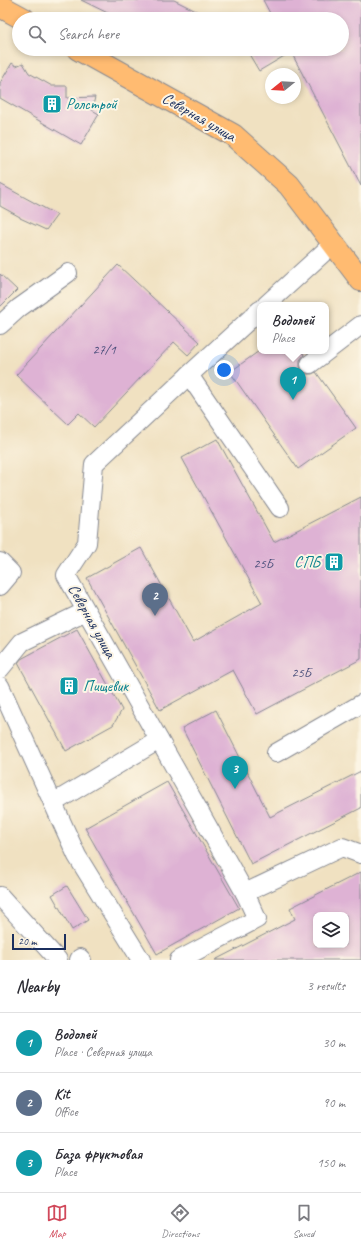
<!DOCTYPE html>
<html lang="en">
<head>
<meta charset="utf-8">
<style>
	body { margin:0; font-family:Caveat,sans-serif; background:#f2f2f3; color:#2b2b33 }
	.controls { position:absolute; right:12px; bottom:12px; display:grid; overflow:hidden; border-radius:8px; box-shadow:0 2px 6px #0003 }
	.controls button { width:36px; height:36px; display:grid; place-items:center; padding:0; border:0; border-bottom:1px solid #e1e1e2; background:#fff; color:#2b2b33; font:20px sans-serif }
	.compass { position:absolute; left:265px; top:68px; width:36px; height:36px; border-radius:50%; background:#fff; box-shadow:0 2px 6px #0003; rotate:252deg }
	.scale { position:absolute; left:12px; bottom:10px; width:54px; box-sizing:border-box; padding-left:4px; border:2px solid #1b2f5e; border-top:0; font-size:11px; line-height:14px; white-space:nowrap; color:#1b2f5e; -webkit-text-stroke:3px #fcf5e5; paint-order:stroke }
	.you { position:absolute; left:224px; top:370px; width:14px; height:14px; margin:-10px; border:3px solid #fff; border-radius:50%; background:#1a73e8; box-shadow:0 0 0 6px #1a73e833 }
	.badge { display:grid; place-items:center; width:26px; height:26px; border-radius:50%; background:#d1495b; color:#fff; font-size:13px; font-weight:700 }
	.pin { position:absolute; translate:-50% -33px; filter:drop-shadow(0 1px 2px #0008) }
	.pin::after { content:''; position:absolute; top:21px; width:14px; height:12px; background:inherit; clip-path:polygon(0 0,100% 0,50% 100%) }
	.popup { position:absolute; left:257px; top:302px; width:72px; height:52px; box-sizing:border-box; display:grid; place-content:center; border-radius:8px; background:#fff; filter:drop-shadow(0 1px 3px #0005); font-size:13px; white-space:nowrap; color:#7c7c81 }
	.popup b { font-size:15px; color:#2b2b33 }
	.popup::after { content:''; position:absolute; left:50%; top:100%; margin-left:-8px; border:8px solid transparent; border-top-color:#fff }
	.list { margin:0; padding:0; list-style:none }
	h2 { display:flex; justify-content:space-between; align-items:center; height:52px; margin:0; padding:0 16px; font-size:17px }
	h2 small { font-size:13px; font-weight:400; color:#7c7c81 }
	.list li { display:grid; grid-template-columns:26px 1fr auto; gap:12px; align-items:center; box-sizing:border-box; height:60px; padding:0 16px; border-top:1px solid #e1e1e2 }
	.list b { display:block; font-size:15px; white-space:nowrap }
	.list p { margin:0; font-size:13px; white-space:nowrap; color:#7c7c81 }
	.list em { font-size:13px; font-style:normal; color:#7c7c81 }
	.icon { flex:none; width:22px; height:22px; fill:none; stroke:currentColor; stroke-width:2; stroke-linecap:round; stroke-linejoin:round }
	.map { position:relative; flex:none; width:361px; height:960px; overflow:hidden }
	.search { position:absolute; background:#fff; box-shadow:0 2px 6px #0003; left:12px; right:12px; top:12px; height:44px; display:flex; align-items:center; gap:10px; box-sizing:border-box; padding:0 14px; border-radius:22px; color:#7c7c81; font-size:15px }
	.sheet { height:232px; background:#fff }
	nav { display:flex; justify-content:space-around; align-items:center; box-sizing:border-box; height:56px; border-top:1px solid #e1e1e2; background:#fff; font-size:11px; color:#7c7c81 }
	nav a { display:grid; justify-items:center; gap:2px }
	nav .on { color:#d1495b }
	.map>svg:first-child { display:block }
	.building { fill:#deb2d4; fill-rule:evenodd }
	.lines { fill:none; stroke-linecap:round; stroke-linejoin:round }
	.minor-casing { stroke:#868890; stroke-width:20 }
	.major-casing { stroke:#868890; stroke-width:24 }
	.minor { stroke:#fff; stroke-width:18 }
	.major { stroke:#ffbb71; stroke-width:22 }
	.labels { text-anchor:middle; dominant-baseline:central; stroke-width:4; stroke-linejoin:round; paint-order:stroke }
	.number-label { font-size:14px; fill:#4c507c }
	.culture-label { font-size:16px; fill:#0d838f; stroke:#fcf5e5; text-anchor:start }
	.street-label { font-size:16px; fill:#1b2f5e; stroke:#fcf5e5 }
</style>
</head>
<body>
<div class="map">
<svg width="361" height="960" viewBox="0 0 361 960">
	<rect width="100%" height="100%" fill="#fcf5e5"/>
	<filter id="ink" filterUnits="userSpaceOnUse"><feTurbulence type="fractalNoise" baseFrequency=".025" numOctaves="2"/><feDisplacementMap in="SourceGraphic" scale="8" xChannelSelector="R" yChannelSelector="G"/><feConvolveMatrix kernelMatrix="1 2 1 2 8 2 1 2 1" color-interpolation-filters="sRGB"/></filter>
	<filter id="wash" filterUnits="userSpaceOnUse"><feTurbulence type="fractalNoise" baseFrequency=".012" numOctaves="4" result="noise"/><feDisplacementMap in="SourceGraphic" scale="16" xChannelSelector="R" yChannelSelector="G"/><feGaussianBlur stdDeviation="0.9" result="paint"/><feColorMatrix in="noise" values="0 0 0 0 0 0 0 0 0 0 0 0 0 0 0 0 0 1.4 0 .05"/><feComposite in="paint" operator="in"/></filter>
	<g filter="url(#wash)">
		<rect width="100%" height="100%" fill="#f0e1c1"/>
		<g id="blocks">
			<g class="building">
				<path d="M81 0H174L212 19H120Z"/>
				<path d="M263 0H361V186L291 52 259 71 246 49H342V19H273Z"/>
				<path d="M12 63 16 66 23 63 29 73 52 86H67V98L95 97 92 110 99 114 81 145 0 98V83Z"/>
				<path d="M0 184 57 215 46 230 20 218V217L0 206Z"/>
				<path d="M118 265 200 342 188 355 174 342 94 427 79 413 68 424 16 375Z"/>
				<path d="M0 274 17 290 0 307Z"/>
				<path d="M259 351H302L304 355 300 360V366L301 370 306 374H312L316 372 356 428 298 469 230 372Z"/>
				<path d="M217 439 274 542 361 497V659L257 714 233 670 160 710 87 578 141 548 193 642 262 603 182 458Z"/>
				<path d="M77 629 122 710 113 725 66 751 18 663 21 659Z"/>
				<path d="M216 710 270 817 361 771V808L251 864 182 728Z"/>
				<path d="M167 782 239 908 157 954 85 828Z"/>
				<path d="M361 872V960H215L295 919 290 908ZM316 915H346V945H316Z"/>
				<path d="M67 886 88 920 72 930 52 895Z"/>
			</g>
		</g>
	</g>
	<g filter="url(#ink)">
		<use href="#blocks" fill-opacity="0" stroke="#868890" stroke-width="1"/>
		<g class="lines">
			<defs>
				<g id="minor">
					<path d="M266 305 334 243"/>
					<path d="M260 310 189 375 280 508"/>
					<path d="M0 325 19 308 68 273"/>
					<path d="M310 364 361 325"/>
					<path d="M189 375 94 464 87 543 66 575 193 800 245 893 342 847 361 854"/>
					<path d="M0 562 11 573 0 586"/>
					<path d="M0 669 22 642 86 611"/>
					<path d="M0 686 77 856 141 960"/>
					<path d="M276 753 361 704"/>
					<path d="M53 803 159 740"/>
					<path d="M0 896 58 960"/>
					<path d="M79 960 80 958 82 960"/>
					<path d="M179 960 257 919 245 893"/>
				</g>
				<g id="major">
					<path d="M0 6 24 19"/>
					<path d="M78 49 233 135 289 185 361 280"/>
				</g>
			</defs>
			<use href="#minor" class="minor-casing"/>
			<use href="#major" class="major-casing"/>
			<use href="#minor" class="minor"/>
			<use href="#major" class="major"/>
		</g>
	</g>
	<defs>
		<symbol id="building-square" viewBox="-11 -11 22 22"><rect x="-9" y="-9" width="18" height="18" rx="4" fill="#0f9aa8" stroke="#fcf5e5"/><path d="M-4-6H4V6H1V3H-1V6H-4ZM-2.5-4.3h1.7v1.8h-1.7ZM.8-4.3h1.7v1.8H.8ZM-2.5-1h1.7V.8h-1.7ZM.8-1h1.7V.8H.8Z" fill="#fff"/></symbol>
	</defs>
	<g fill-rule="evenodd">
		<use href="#building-square" x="41" y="93" width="22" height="22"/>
		<use href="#building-square" x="323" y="551" width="22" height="22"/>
		<use href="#building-square" x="58" y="675" width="22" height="22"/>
	</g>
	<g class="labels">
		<g class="number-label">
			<text x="104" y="349">27/1</text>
			<text x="263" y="563">25Б</text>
			<text x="301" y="672">25Б</text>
		</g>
		<g class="culture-label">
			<text x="66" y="104">Ролстрой</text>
			<text x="320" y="562" text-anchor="end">СПБ</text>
			<text x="83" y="686">Пищевик</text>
		</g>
		<g class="street-label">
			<text transform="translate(199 117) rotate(30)">Северная улица</text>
			<text transform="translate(92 621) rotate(61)">Северная улица</text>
		</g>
	</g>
</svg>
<div class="controls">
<button><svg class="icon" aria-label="layers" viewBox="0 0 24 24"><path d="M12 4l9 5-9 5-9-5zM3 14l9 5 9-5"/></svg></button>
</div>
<svg class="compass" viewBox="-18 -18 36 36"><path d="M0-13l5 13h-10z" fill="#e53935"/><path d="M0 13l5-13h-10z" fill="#7c7c81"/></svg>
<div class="scale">20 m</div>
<div class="you"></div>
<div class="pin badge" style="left:293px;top:400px;background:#0f9aa8">1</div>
<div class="popup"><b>Водолей</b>Place</div>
<div class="pin badge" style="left:155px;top:616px;background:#5c6f8a">2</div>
<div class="pin badge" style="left:235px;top:789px;background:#0f9aa8">3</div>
<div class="search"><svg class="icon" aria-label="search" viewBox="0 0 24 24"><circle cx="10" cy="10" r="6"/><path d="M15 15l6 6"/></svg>Search here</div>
</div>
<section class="sheet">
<h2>Nearby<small>3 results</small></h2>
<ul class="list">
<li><span class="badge" style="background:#0f9aa8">1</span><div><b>Водолей</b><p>Place · Северная улица</p></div><em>30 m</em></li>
<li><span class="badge" style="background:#5c6f8a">2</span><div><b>Kit</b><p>Office</p></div><em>90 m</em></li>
<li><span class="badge" style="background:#0f9aa8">3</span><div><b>База фруктовая</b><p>Place</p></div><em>150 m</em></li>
</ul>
</section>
<nav>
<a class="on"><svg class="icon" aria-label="map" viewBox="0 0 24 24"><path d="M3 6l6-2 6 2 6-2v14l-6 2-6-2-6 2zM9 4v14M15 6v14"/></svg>Map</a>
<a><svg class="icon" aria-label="directions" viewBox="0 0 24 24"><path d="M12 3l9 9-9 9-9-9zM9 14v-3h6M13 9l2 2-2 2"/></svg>Directions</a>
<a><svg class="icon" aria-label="saved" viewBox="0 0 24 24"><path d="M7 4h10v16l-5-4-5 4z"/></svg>Saved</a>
</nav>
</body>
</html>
